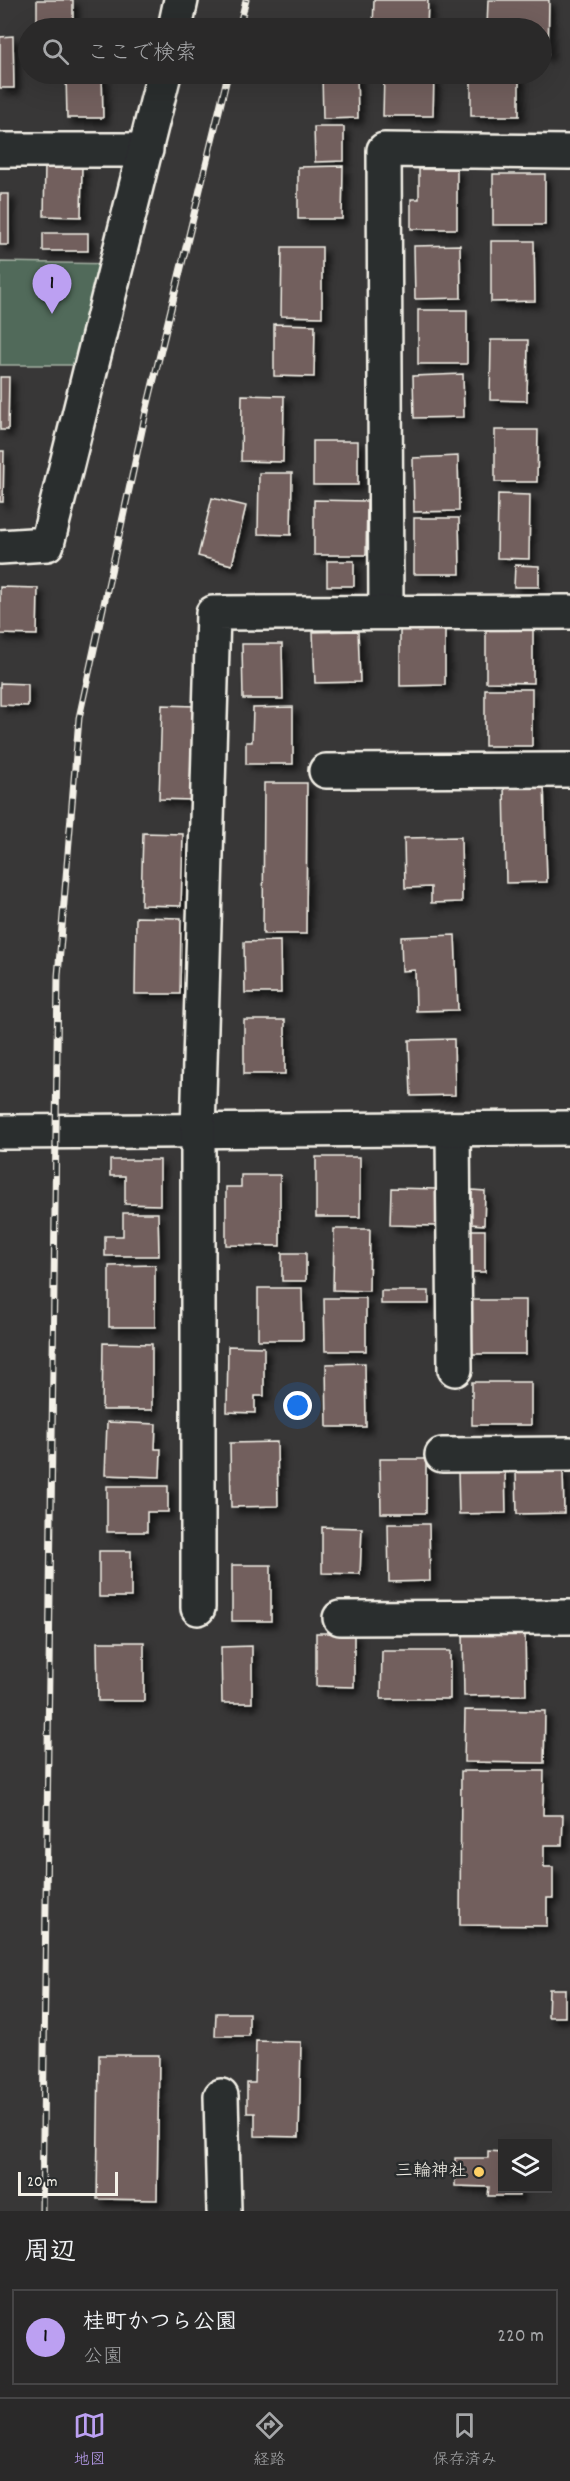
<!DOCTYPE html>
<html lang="ja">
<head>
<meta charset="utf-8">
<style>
	body { margin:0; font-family:Dekko,"Klee One",sans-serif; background:#323131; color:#f1f3f6 }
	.controls { position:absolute; right:18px; bottom:18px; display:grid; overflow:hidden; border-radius:0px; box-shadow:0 6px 24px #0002 }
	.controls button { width:54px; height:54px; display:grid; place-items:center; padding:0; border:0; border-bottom:2px solid #464546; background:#2a2929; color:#f1f3f6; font:30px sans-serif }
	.scale { position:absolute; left:18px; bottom:15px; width:100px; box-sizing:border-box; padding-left:6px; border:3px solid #f4f1e8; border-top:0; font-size:16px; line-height:21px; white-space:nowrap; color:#f4f1e8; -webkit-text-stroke:4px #2a2d2e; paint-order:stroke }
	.you { position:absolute; left:298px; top:1406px; width:21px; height:21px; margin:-15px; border:4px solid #fff; border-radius:50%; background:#1a73e8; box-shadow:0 0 0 9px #1a73e833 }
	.badge { display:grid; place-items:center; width:39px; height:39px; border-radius:50%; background:#bca0f2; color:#111; font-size:20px; font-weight:700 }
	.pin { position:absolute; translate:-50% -50px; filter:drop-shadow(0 2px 3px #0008) }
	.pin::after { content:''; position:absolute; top:32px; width:21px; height:18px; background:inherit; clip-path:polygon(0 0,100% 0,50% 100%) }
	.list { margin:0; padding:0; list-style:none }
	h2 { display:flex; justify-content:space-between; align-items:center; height:78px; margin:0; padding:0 24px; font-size:26px }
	h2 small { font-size:20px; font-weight:400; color:#a5a6a8 }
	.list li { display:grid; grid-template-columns:39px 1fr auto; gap:18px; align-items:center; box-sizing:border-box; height:96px; margin:0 12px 12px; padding:0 12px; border:2px solid #464546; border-radius:0px }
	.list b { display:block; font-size:22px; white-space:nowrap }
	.list p { margin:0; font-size:20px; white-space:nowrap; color:#a5a6a8 }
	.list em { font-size:20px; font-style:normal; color:#a5a6a8 }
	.icon { flex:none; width:33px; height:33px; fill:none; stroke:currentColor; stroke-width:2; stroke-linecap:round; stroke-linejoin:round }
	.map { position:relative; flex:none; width:570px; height:2211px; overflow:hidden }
	.search { position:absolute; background:#2a2929; box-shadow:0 6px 24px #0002; left:18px; right:18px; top:18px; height:66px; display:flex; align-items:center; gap:15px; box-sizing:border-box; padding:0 21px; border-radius:33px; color:#a5a6a8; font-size:22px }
	.sheet { height:186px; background:#2a2929 }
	nav { display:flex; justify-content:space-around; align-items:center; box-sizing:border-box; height:84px; border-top:2px solid #464546; background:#2a2929; font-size:16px; color:#a5a6a8 }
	nav a { display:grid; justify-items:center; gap:3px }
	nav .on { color:#bca0f2 }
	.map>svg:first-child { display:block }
	.green { fill:#516b5a; stroke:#a2aea1; stroke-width:1.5 }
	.building { fill:#725f5d; stroke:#f4f1e8; stroke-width:1.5; filter:url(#shadow) }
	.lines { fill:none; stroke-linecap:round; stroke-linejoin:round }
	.minor-casing { stroke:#f4f1e8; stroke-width:38 }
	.minor { stroke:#2a2d2e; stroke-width:33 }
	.rail-casing { stroke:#f4f1e8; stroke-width:7 }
	.rail { stroke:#2a2d2e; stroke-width:4.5; stroke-dasharray:14; stroke-linecap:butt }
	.poi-dot { fill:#ffd166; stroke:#2a2d2e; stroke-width:2 }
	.labels { text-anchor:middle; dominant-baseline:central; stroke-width:5; stroke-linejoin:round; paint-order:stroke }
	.poi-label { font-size:18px; fill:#f4f1e8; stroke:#2a2d2e; text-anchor:end }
</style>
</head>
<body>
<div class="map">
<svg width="570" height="2211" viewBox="0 0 570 2211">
	<defs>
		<filter id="shadow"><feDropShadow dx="5.5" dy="5.5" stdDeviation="3" flood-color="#0009"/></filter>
	</defs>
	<rect width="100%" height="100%" fill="#383737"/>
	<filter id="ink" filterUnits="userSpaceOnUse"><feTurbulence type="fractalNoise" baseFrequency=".0167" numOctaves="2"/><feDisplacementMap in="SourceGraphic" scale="12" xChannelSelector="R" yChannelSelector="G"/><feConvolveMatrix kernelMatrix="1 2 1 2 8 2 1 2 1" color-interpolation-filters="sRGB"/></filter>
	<g filter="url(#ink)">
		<path class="green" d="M0 262 118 264 92 365H0Z"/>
		<g class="building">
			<rect x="37" y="0" width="36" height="24"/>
			<path d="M374 0H428L427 28H373Z"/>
			<path d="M488 0H549L548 55H542V28H487Z"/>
			<path d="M13 36 14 88H0V37Z"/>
			<path d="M66 74H102L103 118H67Z"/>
			<path d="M322 74H357L358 118 323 119Z"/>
			<path d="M384 74H434L433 116H383Z"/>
			<rect x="471" y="74" width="48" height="42"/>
			<path d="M314 127H344V161L315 162Z"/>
			<path d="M45 165 82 166 81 217 44 216Z"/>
			<path d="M343 166 342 219H298V167Z"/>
			<path d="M419 169H457V229H411V199H419Z"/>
			<rect x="493" y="174" width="52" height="51"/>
			<rect x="0" y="194" width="9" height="51"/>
			<rect x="43" y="233" width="45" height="18"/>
			<path d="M491 241H534L535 301 491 302Z"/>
			<path d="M460 245 461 298 415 299 414 246Z"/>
			<path d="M282 247H322V317L281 316Z"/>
			<path d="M39 276H58V293L38 292Z"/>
			<rect x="418" y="310" width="49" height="54"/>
			<path d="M274 324 315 325 314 377 274 376Z"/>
			<path d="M491 340H528L527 401 490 400Z"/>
			<path d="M463 374 464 417 414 418 413 376Z"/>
			<path d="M0 377H9L8 430H0Z"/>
			<path d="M242 395 284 396 283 462 241 461Z"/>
			<path d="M495 430H538L537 482H495Z"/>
			<rect x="313" y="441" width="45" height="44"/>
			<path d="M0 451H4L3 502H0Z"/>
			<path d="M458 456 459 511 414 512 413 458Z"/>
			<path d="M259 473H292L291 535 258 534Z"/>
			<path d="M498 494 530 495 529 559 497 558Z"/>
			<path d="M212 498 246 506 232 565 198 556Z"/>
			<path d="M314 500 367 501 366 555H314Z"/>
			<path d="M414 518H459L460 574H414Z"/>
			<rect x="327" y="561" width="27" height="25"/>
			<path d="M515 565 539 566V587H514Z"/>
			<path d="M0 587 38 588 37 635 0 634Z"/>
			<path d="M400 626H445V685L400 686Z"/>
			<path d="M486 628H533V683L486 682Z"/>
			<path d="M358 631 360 682 315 683 313 632Z"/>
			<path d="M242 644H282L283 699H243Z"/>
			<path d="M0 683 28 684V706L0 705Z"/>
			<rect x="485" y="689" width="47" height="57"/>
			<path d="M162 705 195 706 192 800 159 799Z"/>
			<path d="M293 707V764H246V742H252L253 708Z"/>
			<path d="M264 783H307L306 934H263Z"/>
			<path d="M544 784 547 882 506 883 504 785Z"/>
			<path d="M143 833 183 834 181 906 141 905Z"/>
			<path d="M461 837 462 902 431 903V887L405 888 404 838Z"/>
			<path d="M136 917 181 918 180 994H135Z"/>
			<path d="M455 935 458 1010 416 1011 415 970 402 971 401 937Z"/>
			<path d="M280 941 281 993H245L244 942Z"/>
			<rect x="244" y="1020" width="41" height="54"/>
			<path d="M454 1039 455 1095 411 1096 409 1040Z"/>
			<rect x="316" y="1157" width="44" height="60"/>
			<path d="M110 1160H160V1205L125 1204V1176H110Z"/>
			<path d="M241 1175H280V1246L226 1245V1187H241Z"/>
			<path d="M391 1188 437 1189V1226L390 1225Z"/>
			<path d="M472 1190 485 1191 484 1225 471 1224Z"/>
			<path d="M123 1213H158L159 1256H105V1236H123Z"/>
			<path d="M334 1229H370L369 1291 333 1290Z"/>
			<path d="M471 1230H485V1272H470Z"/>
			<rect x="282" y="1253" width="24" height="28"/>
			<path d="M155 1265V1327H109V1266Z"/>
			<path d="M258 1288H302L303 1340H258Z"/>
			<rect x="381" y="1291" width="48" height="13"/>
			<path d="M324 1298H366V1351H325Z"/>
			<rect x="471" y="1300" width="55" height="54"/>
			<path d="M103 1343 152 1344V1410H102Z"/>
			<path d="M228 1346 264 1347V1396H255V1413L227 1412Z"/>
			<path d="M365 1363 366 1427H327L326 1364Z"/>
			<rect x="472" y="1382" width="59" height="43"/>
			<path d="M107 1422 156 1424 155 1449H161L160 1477 105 1475Z"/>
			<path d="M277 1442 278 1506 231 1507 230 1443Z"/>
			<path d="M380 1459H426V1513H381Z"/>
			<path d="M505 1469 506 1513 459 1514 458 1470Z"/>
			<path d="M563 1470 564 1513 517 1514 516 1471Z"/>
			<path d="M107 1486H168V1512H147V1532H107Z"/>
			<path d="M388 1524H429L430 1581 389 1582Z"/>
			<path d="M322 1527 362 1528 360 1574 322 1573Z"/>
			<rect x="99" y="1551" width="32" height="46"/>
			<rect x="232" y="1565" width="39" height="56"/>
			<path d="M463 1631H525L526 1695 464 1696Z"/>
			<path d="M316 1633H354V1687L316 1686Z"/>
			<path d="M97 1642H144V1701H98Z"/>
			<path d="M252 1646V1703H222L221 1647Z"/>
			<path d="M382 1651H450V1699H381Z"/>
			<path d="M465 1710 545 1711 544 1763 464 1762Z"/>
			<path d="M461 1771H544L543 1815H563L562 1845H544V1867H553V1898H547V1926L460 1925Z"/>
			<path d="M549 1989H565V2017H548Z"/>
			<path d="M216 2013H249V2036H215Z"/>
			<path d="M256 2041 301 2042 299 2137 255 2136V2113H247V2083H255Z"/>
			<path d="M99 2055H159L157 2200 97 2199Z"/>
			<path d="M488 2151 502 2152V2188H519V2196H488L489 2187 455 2186V2158H488Z"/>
		</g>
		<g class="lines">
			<defs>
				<g id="minor">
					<path d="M175 28 181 0"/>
					<path d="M0 150H146"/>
					<path d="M0 547 47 544 164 74"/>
					<path d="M386 611 384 150 570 152"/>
					<path d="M326 771 570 770"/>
					<path d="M453 1129 455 1369"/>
					<path d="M0 1132 570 1128"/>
					<path d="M442 1455 570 1454"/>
					<path d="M198 1608V1131L213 613 570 612"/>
					<path d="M340 1618 570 1617"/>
					<path d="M221 2096 224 2211"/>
				</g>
			</defs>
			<use href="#minor" class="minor-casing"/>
			<use href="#minor" class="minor"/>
			<defs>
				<g id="rail">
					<path d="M239 28 246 0"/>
					<path d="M42 2211 58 976 79 718 146 412 228 74"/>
				</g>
			</defs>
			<use href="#rail" class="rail-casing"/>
			<use href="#rail" class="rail"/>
		</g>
	</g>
	<circle class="poi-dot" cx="479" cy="2172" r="6"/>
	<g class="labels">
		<g class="poi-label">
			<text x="467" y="2172">三輪神社</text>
		</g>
	</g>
</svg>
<div class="controls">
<button><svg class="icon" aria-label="layers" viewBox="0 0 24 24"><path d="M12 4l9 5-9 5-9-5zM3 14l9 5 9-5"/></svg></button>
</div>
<div class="scale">20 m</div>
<div class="you"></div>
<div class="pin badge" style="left:52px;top:314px">1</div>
<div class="search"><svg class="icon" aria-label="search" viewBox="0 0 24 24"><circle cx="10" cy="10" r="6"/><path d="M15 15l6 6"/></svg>ここで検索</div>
</div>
<section class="sheet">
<h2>周辺<small></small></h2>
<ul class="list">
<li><span class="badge">1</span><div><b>桂町かつら公園</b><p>公園</p></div><em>220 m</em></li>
</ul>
</section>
<nav>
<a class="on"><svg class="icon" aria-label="map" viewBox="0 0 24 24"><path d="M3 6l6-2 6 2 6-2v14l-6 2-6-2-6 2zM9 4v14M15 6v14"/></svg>地図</a>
<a><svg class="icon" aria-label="directions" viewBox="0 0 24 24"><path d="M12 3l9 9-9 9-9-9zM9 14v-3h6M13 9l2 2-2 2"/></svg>経路</a>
<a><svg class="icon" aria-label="saved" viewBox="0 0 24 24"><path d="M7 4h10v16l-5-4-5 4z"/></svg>保存済み</a>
</nav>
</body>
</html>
